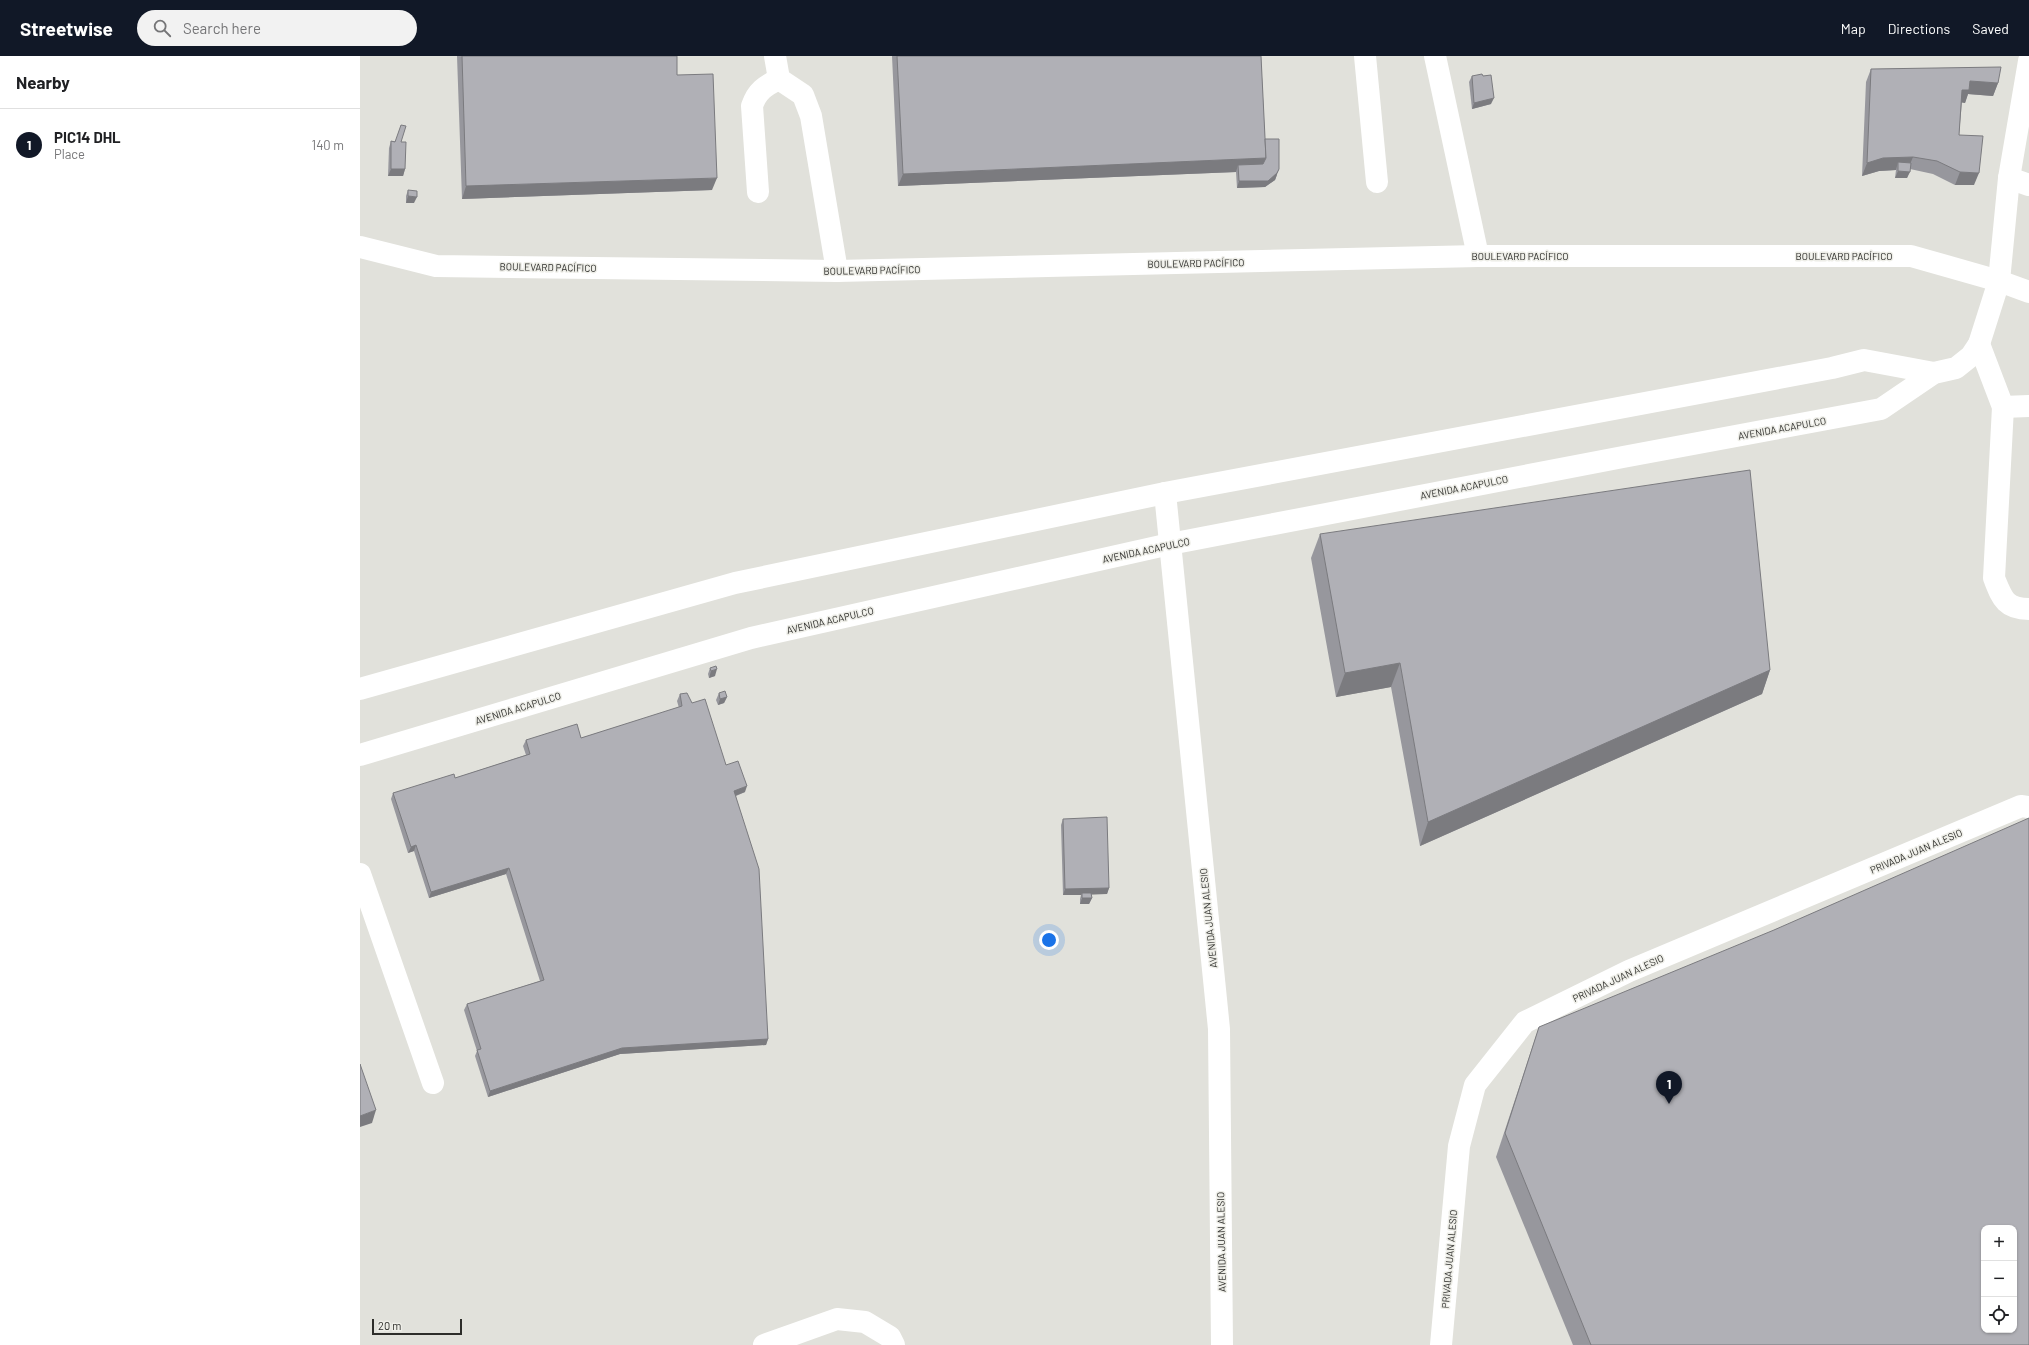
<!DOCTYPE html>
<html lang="en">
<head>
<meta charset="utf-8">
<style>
	body { margin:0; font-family:Barlow,sans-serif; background:#f2f2f2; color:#202124 }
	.controls { position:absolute; right:12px; bottom:12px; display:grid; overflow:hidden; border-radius:8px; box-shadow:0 1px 3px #0004 }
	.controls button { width:36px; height:36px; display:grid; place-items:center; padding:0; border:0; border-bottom:1px solid #e0e0e0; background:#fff; color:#202124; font:20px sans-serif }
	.scale { position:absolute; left:12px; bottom:10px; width:90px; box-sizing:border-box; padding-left:4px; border:2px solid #2d2d2a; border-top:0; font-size:11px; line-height:14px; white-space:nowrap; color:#2d2d2a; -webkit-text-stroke:3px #eeeee8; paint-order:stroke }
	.you { position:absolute; left:689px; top:884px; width:14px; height:14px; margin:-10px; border:3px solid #fff; border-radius:50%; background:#1a73e8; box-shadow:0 0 0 6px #1a73e833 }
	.badge { display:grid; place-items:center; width:26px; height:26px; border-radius:50%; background:#111827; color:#fff; font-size:13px; font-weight:700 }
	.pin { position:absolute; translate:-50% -33px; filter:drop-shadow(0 1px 2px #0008) }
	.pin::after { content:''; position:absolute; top:21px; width:14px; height:12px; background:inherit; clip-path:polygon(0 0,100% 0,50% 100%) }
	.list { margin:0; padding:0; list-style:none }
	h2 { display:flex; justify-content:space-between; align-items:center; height:52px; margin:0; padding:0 16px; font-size:17px }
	h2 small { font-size:13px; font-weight:400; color:#757577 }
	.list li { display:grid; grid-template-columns:26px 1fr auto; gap:12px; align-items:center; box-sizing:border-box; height:72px; padding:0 16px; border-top:1px solid #e0e0e0 }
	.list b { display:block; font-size:15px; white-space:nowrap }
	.list p { margin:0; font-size:13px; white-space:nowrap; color:#757577 }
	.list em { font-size:13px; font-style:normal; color:#757577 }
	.icon { flex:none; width:22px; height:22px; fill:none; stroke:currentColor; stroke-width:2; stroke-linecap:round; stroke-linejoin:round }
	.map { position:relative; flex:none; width:1669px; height:1289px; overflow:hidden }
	header { display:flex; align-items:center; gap:24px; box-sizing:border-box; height:56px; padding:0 20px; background:#111827; color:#fff }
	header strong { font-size:19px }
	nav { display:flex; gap:22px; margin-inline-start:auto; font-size:14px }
	.search { width:280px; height:36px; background:#f2f2f2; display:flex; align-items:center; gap:10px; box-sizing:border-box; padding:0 14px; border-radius:22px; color:#757577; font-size:15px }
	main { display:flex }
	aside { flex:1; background:#fff }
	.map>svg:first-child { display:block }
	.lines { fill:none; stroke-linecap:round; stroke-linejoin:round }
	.minor { stroke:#fff; stroke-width:22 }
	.major { stroke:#fff; stroke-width:22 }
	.wall { fill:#97979d }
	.shaded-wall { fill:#7b7b7f }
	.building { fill:#b0b0b6; stroke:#7b7b7f; fill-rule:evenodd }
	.labels { text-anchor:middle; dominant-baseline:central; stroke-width:3; stroke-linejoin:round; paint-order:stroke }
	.street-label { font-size:10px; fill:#2d2d2a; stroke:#eeeee8 }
</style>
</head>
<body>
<header>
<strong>Streetwise</strong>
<div class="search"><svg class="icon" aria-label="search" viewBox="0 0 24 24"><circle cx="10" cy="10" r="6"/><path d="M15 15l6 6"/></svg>Search here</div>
<nav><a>Map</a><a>Directions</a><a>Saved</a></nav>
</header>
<main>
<aside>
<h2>Nearby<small></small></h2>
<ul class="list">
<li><span class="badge">1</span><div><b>PIC14 DHL</b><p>Place</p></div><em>140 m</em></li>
</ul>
</aside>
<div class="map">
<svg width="1669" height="1289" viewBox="0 0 1669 1289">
	<rect width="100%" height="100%" fill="#e1e1db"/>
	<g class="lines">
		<g class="minor">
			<path d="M415 0 419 23 443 39 451 60 477 215"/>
			<path d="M1005 0 1017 126"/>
			<path d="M1075 0 1118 200"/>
			<path d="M1649 122 1669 129"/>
			<path d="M398 136 392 50C397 35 405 30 419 23"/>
			<path d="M1639 225 1649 122 1669 5"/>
			<path d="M1619 288 1643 351 1634 522C1642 542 1645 553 1669 553"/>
			<path d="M1643 351 1669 350"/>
			<path d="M805 437 859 973 862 1289"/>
			<path d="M0 818 73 1027"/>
			<path d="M404 1289 477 1263 505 1266 530 1281 534 1289"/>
			<path d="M1081 1289 1099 1090 1115 1029 1165 966 1269 915 1661 750 1669 751"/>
		</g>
		<g class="major">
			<path d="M0 191 76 210 477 215 1118 200H1551L1639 225 1669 236"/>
			<path d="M0 633 375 527 805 437 1472 312 1504 304 1574 317"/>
			<path d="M0 699 391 582 810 488 1263 401 1521 353 1574 317 1596 312 1611 300 1619 288 1639 225"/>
		</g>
	</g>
	<g class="wall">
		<path d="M97 0H317V19L352 134 102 143Z"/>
		<path d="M532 0H901L905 83 917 119 915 124 905 131 877 132 876 116 538 130Z"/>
		<path d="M1511 13 1638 27 1633 40 1608 38 1605 47 1602 46 1599 79 1614 129H1595L1573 118 1550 113 1547 122H1535L1536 114 1519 115 1502 120 1506 26Z"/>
		<path d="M1112 20H1123L1131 48 1112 53 1109 26Z"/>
		<path d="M31 85 41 86 45 113 43 120H28L29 92Z"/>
		<path d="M48 134 54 147H46V140Z"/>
		<path d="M960 478 1410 614 1402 638 1060 790 1031 631 976 641 951 502Z"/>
		<path d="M350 612 355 620 349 622 348 618Z"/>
		<path d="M359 637 367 641 364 647 358 649 356 644Z"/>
		<path d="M320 638 332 647 366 709 385 736 376 740 408 983 406 989 260 998 128 1041 115 1000 117 995 104 954 107 948 180 925 146 818 69 842 54 795 48 797 31 743 33 737 95 722 166 699 163 690 166 684 221 682 319 652 317 645Z"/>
		<path d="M703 763 749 832 747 838H731L732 842 729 848H720V843L721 839H703L701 769Z"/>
		<path d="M1179 971 1669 1289H1213L1136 1101 1171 995Z"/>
	</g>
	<g class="shaded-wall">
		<path d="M1610 25 1638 27 1633 40 1608 38 1605 47 1598 46 1602 34Z"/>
		<path d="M1134 42 1131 48 1112 53 1114 47Z"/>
		<path d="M1553 101 1548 113 1538 106 1536 114 1519 115 1502 120 1507 107 1523 102Z"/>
		<path d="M906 102 901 115 878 109 876 116 538 130 543 118Z"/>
		<path d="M31 113H45L43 120H28Z"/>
		<path d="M919 113 915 124 905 131 877 132 879 125Z"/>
		<path d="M1538 115 1550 116 1547 122H1535Z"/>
		<path d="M1600 116 1619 117 1614 129H1595Z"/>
		<path d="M357 122 352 134 102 143 106 130Z"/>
		<path d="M48 140 57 141 54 147H46Z"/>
		<path d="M1040 607 1031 631 976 641 985 617Z"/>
		<path d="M357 613 355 620 349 622 351 615Z"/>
		<path d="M1410 614 1402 638 1060 790 1068 766Z"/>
		<path d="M367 641 364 647 358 649 360 643Z"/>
		<path d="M387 730 385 736 372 741 374 735Z"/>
		<path d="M56 789 54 795 48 797 51 791Z"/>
		<path d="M149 812 146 818 69 842 71 836Z"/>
		<path d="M749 832 747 838 722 839V837L721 839H703L705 833Z"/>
		<path d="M722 842H732L729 848H720Z"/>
		<path d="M408 983 406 989 260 998 128 1041 130 1035 262 992Z"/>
		<path d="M16 1054 12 1067 0 1071V1060Z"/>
	</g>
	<g class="building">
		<path d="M102 0H317V19L353 18 357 122 106 130Z"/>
		<path d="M537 0H901L906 102 543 118Z"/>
		<path d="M1641 11 1638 27 1610 25 1609 34H1602L1599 79 1623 80 1619 117 1600 116 1577 105 1553 101 1523 102 1507 107 1511 13Z"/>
		<path d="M1122 18 1123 20 1131 19 1134 42 1114 47 1112 20Z"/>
		<path d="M41 69 46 70 41 86H46L45 113H31V85L35 86Z"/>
		<path d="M905 83H919V113L917 117 908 125H879L878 109 903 108 906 102Z"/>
		<path d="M1538 106 1551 107 1550 116 1538 115Z"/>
		<path d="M48 134 57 135V141L48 140Z"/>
		<path d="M1390 414 1410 614 1068 766 1040 607 985 617 960 478Z"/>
		<path d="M356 610 357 613 351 615 350 612Z"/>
		<path d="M365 635 367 641 360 643 359 637Z"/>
		<path d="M327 637 332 647 345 643 366 709 378 705 387 730 374 735 399 813 408 983 262 992 130 1035 117 994 121 993 107 948 184 924 149 812 71 836 56 789 51 791 33 737 94 718 95 722 170 698 166 684 217 668 221 682 322 650 320 638Z"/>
		<path d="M747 761 749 832 705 833 703 763Z"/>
		<path d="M1669 762V1289H1231L1145 1077 1179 971 1414 874ZM1624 1172H1654V1274H1624Z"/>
		<path d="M722 837H731L732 842H722Z"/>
		<path d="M0 1008 16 1054 0 1060Z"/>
	</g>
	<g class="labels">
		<g class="street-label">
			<text x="1160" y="200">BOULEVARD PACÍFICO</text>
			<text x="1484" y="200">BOULEVARD PACÍFICO</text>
			<text transform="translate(836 207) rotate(-1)">BOULEVARD PACÍFICO</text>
			<text transform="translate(188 211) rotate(1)">BOULEVARD PACÍFICO</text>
			<text transform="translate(512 214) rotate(-1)">BOULEVARD PACÍFICO</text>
			<text transform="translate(1422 372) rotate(-10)">AVENIDA ACAPULCO</text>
			<text transform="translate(1104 431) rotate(-11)">AVENIDA ACAPULCO</text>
			<text transform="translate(786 494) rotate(-12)">AVENIDA ACAPULCO</text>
			<text transform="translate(470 564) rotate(-13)">AVENIDA ACAPULCO</text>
			<text transform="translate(158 652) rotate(-17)">AVENIDA ACAPULCO</text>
			<text transform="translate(1556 795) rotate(-23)">PRIVADA JUAN ALESIO</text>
			<text transform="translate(848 862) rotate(-96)">AVENIDA JUAN ALESIO</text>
			<text transform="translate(1258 922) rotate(-25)">PRIVADA JUAN ALESIO</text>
			<text transform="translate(861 1186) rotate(-91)">AVENIDA JUAN ALESIO</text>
			<text transform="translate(1089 1203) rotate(-85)">PRIVADA JUAN ALESIO</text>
		</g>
	</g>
</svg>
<div class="controls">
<button>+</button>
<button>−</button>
<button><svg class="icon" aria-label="locate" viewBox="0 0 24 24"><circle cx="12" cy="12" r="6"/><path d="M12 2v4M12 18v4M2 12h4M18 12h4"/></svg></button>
</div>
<div class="scale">20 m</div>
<div class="you"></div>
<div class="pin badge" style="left:1309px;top:1048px">1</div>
</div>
</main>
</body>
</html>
